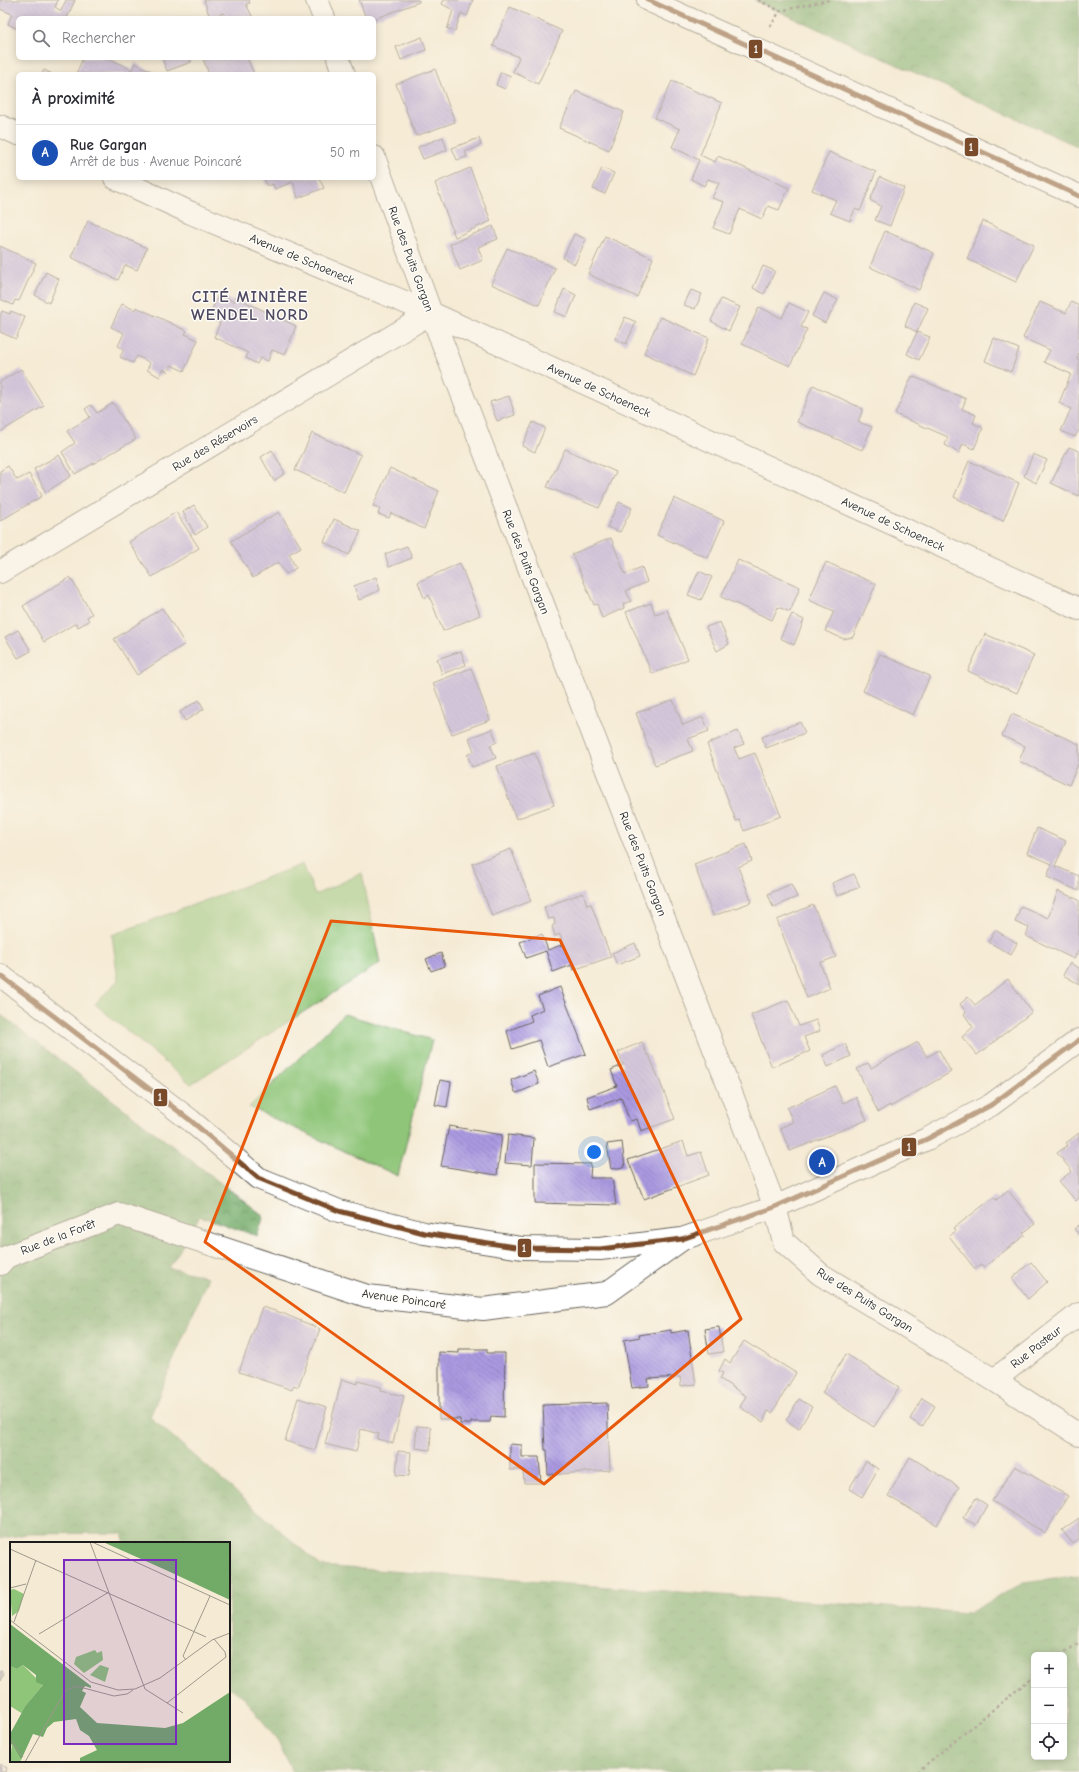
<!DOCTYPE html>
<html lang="fr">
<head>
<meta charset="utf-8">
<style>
	body { margin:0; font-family:"Comic Neue",sans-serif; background:#f2f2f3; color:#2b2b33 }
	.controls { position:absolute; right:12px; bottom:12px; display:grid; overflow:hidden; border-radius:6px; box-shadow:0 2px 10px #0003 }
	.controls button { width:36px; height:36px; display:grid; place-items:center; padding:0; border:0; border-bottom:1px solid #e1e1e2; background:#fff; color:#2b2b33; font:20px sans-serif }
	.you { position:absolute; left:594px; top:1152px; width:14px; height:14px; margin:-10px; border:3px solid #fff; border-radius:50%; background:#1a73e8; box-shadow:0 0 0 6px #1a73e833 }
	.badge { display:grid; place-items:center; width:26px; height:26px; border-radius:50%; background:#c8321e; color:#fff; font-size:13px; font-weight:700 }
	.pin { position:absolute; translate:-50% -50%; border:2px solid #fff; box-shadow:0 1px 4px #0006 }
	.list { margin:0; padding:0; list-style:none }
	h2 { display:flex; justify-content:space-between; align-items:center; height:52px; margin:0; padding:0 16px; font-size:17px }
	h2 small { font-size:13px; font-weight:400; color:#7c7c81 }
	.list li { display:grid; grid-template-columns:26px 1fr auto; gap:12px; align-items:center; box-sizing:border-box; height:56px; padding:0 16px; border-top:1px solid #e1e1e2 }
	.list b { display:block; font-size:15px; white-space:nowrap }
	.list p { margin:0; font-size:13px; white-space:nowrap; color:#7c7c81 }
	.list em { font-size:13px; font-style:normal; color:#7c7c81 }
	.icon { flex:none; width:22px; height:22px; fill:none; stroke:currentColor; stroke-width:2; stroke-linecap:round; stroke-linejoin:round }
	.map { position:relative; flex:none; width:1079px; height:1772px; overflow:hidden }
	.search { position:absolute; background:#fff; box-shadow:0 2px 10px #0003; left:16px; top:16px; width:360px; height:44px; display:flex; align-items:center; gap:10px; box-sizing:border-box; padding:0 14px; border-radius:6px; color:#7c7c81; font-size:15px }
	.panel { position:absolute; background:#fff; box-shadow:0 2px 10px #0003; left:16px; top:72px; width:360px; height:108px; border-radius:6px }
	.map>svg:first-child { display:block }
	.forest { fill:url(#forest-crowns); stroke:#476342; fill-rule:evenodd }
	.green { fill:#8ec578; stroke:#55704a }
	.building { fill:url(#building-back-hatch) }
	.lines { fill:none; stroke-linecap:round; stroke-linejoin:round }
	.street-casing { stroke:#68645d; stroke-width:24 }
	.secondary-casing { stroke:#68645d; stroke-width:24 }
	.path { stroke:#68645d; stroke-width:2.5; stroke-dasharray:3 3; stroke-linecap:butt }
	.street { stroke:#fff; stroke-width:22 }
	.secondary { stroke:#fff; stroke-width:22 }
	.bus-1-casing { stroke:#fdfcf7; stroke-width:8 }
	.bus-1 { stroke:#7a4b2a; stroke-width:5 }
	.marked { fill:none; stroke:#e8590c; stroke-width:3; stroke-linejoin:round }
	.labels { text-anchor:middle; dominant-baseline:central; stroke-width:3; stroke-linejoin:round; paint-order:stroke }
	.street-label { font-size:12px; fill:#1c1c1c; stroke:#fdfcf7 }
	.district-label { font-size:16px; font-weight:bold; letter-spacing:1px; fill:#4e4861; stroke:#fdfcf7 }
	.inset-road { fill:none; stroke:#9e988b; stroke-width:1 }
	.view { fill:#7b2cbf; fill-opacity:0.15; stroke:#7b2cbf; stroke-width:2 }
	.inset-edge { fill:none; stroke:#1c1c1c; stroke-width:2 }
	.line-badge { stroke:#fdfcf7; stroke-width:1.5 }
	.badge-label { font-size:11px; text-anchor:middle; font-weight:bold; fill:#fff }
</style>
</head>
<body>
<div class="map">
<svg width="1079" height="1772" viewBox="0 0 1079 1772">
	<defs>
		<pattern id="forest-crowns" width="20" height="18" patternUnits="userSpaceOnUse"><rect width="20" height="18" fill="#72aa68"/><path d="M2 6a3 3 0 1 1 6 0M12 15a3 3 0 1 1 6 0" fill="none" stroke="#5d8a55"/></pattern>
		<pattern id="building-back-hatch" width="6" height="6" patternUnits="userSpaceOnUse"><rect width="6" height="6" fill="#aa9ae1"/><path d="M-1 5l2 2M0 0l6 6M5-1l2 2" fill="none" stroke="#8a7db6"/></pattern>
	</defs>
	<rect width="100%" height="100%" fill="#fdfcf7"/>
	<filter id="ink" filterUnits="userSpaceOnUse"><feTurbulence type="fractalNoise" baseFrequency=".025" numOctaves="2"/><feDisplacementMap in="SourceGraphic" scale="8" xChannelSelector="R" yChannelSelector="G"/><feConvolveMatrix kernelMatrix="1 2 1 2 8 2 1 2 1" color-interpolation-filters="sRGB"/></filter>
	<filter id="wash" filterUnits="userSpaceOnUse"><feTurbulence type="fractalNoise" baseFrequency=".012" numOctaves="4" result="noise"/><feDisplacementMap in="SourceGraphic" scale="16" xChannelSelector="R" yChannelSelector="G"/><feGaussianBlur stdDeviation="0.9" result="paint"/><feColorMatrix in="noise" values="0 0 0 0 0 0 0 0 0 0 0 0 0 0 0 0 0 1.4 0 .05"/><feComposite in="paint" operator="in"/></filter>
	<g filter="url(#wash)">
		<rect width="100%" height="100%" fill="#f5ebd5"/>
		<g class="forest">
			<path d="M754 0H1079V147Z"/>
			<path d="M0 1014 264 1216 257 1236 200 1216 169 1268 208 1277 150 1417 321 1566 969 1613 1023 1583 1079 1576V1772H292L278 1741 244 1697 229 1687V1543H125L122 1533 26 1534 0 1539ZM1034 1655H1064V1757H1034Z"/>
		</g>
		<g class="green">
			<path d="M303 864 315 895 362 873 380 963 191 1084 95 1004 118 980 112 935Z"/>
			<path d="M344 1014 432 1040 398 1176 249 1107Z"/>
		</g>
		<g id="blocks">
			<g class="building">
				<path d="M0 0H58L55 7 61 11 66 0H75L67 18H18V29L8 24 12 14 0 9Z"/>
				<path d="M204 0H249L250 3 246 4 253 18H227L224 13 210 18Z"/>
				<path d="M359 0H419V2L374 19 366 18Z"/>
				<path d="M444 0H473L467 16 461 13 455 31 446 28 448 27 453 10 442 4Z"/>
				<path d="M510 7 562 31 538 84 513 72 519 57 493 46Z"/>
				<path d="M422 37 426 50 401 60 396 47Z"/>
				<path d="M83 58H109L132 70 135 63 157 74H76Z"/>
				<path d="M162 58H190L191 62 167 71Z"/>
				<path d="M247 58 254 74H209L203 59Z"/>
				<path d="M435 69 455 122 416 136 396 84Z"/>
				<path d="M44 70 52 74H42Z"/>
				<path d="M501 72 511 76 505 89 496 85Z"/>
				<path d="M672 81 722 103 700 155 715 162 718 156 789 188 779 210 768 206 762 219 740 209 729 234 713 228 724 202 712 198 719 183 708 179 704 186 691 179 699 160 672 147 680 129 655 118Z"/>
				<path d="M576 91 624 112 609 150 559 128Z"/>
				<path d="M443 137 447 150 423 159 418 147Z"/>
				<path d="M479 138 481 145 465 152 467 157 457 160 452 148Z"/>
				<path d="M829 152 876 172 860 211 855 209 850 221 830 213 836 200 812 190Z"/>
				<path d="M470 168 491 221 455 237 435 183Z"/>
				<path d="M602 168 614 173 605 194 593 189Z"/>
				<path d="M880 177 904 188 890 226 875 220 881 206 870 200Z"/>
				<path d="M264 178H319L324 188 298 198 293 182 275 189 273 184 267 186Z"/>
				<path d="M88 221 147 248 137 270 125 265 118 280 71 257Z"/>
				<path d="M983 221 1034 245 1016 282 967 259Z"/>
				<path d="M493 226 498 239 478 247 483 260 460 270 450 244Z"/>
				<path d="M885 231 934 253 919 290 870 267Z"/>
				<path d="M574 234 586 239 575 264 563 258Z"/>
				<path d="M605 236 653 258 637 297 588 274Z"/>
				<path d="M0 246 36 263 19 301 15 300 13 305 0 299Z"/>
				<path d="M507 248 555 268 539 305 491 284Z"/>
				<path d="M763 266 775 271 764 294 753 288Z"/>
				<path d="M46 272 59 279 49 303 35 295Z"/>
				<path d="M564 289 576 295 567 317 555 312Z"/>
				<path d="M691 290 702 294 695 309 684 305Z"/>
				<path d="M824 293 838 300 825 323 812 316Z"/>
				<path d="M219 294 234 302 235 297 296 326 285 355 272 350 268 361 260 358 257 364 246 358 248 353 214 337 220 323 208 318Z"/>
				<path d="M721 299 740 307 729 331 711 321Z"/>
				<path d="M914 302 928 308 917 332 905 326Z"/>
				<path d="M1040 302 1066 313 1071 302 1079 306V352L1077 359 1079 360V430L1075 437 1061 431 1071 409 1059 403 1071 374 1044 362 1050 350 1023 338Z"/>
				<path d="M789 303 808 312 801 327 807 329 790 366 742 344 759 307 782 318Z"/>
				<path d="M122 304 135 310 136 307 162 319 187 331 185 334 198 340 184 371 171 365 168 372 163 369 160 377 147 370 150 363 143 359 137 356 133 363 120 357 124 349 118 346 124 333 111 327Z"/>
				<path d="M2 311 10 314 11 311 25 317 16 339 0 332V316Z"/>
				<path d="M625 317 636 322 626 344 615 339Z"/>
				<path d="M660 317 709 338 693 376 644 353Z"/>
				<path d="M917 332 930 337 919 360 907 354Z"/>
				<path d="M994 338 1019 349 1011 372 985 361Z"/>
				<path d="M21 369 44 406 0 432V382Z"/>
				<path d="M912 376 966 399 962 409 976 415 973 423 983 428 974 449 963 444 959 453 945 445 948 437 895 414Z"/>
				<path d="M813 385 863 409 858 422 872 427 862 450 797 422Z"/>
				<path d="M509 396 515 415 497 421 490 402Z"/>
				<path d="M113 403 136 439 75 474 62 452 75 443 67 431 90 417 85 409 91 405 97 413Z"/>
				<path d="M533 422 545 428 535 452 522 446Z"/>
				<path d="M312 433 361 455 344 492 295 470Z"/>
				<path d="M1069 447 1079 451V496L1051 483Z"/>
				<path d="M565 449 616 472 599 508 547 487Z"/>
				<path d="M272 450 285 473 274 481 261 457Z"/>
				<path d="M1033 454 1047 460 1036 483 1024 476Z"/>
				<path d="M59 455 71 476 46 492 34 469Z"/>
				<path d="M969 461 1019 483 1003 521 954 497Z"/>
				<path d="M8 466 17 480 29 474 42 496 0 521V471Z"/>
				<path d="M390 468 439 491 424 529 391 513 389 518 378 514 380 508 373 506Z"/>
				<path d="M674 498 724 521 708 558 657 535Z"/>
				<path d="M619 502 632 508 620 532 607 527Z"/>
				<path d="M194 505 207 527 195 535 183 512Z"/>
				<path d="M176 512 199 548 152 577 129 542Z"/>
				<path d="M279 512 301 547 289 554 296 568 286 574 278 562 253 578 231 541Z"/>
				<path d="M334 519 361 531 349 555 324 542Z"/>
				<path d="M611 538 625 574 642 567 647 582 626 591 631 601 623 604 624 608 602 618 597 604 594 605 572 554Z"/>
				<path d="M407 546 412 558 389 567 385 554Z"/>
				<path d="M738 560 800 587 790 612 778 607 772 620 721 597Z"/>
				<path d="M826 562 876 584 853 637 844 639 825 631 834 611 809 600Z"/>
				<path d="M460 563 480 615 443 631 429 595 424 598 418 582Z"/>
				<path d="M699 571 712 577 701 600 688 595Z"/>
				<path d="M70 577 92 614 87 617 89 621 78 627 76 623 44 642 23 606Z"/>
				<path d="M376 577 380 590 359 600 354 586Z"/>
				<path d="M651 603 655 614 667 610 688 659 652 674 626 612Z"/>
				<path d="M162 608 185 644 137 675 114 639Z"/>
				<path d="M792 614 804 620 794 645 780 638Z"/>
				<path d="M720 622 729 644 717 651 706 627Z"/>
				<path d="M18 630 31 651 18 658 5 637Z"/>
				<path d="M985 634 1034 655 1017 693 968 671Z"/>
				<path d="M461 651 466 665 442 674 437 659Z"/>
				<path d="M880 654 930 676 913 715 863 691Z"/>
				<path d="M471 668 490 720 452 734 433 683Z"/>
				<path d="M199 700 204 709 185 721 180 712Z"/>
				<path d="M673 700 683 725 703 717 709 731 688 739 693 751 655 765 636 713Z"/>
				<path d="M1012 714 1079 744V762L1069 785 1019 761 1025 746 1002 736Z"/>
				<path d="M800 722 805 733 766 748 762 737Z"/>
				<path d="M492 729 497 742 490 745 496 758 472 767 467 755 474 751 469 738Z"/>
				<path d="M738 731 744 744 734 748 739 759 755 753 781 816 744 831 740 820 736 821 707 744Z"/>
				<path d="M535 753 554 805 516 819 497 766Z"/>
				<path d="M1037 828 1066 841 1055 866 1079 876V891L1047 877 1052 864 1027 853Z"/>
				<path d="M746 844 752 861 738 867 752 902 713 916 694 864Z"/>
				<path d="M511 849 531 901 492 916 472 864Z"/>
				<path d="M854 874 860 887 837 896 832 883Z"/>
				<path d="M791 884 797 897 773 907 768 894Z"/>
				<path d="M1058 891 1079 900V948L1074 959 1026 936 1029 928 1015 922 1021 906 1048 918Z"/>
				<path d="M583 893 587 905 591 904 611 957 573 970 572 965 553 972 546 951 526 958 520 942 542 934 548 950 564 944 560 934 555 936 552 926 555 924 554 918 548 919 544 907Z"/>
				<path d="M813 905 836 957 820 963 830 988 807 998 777 920Z"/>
				<path d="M995 930 1017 943 1011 955 989 942Z"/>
				<path d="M635 943 640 956 617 965 612 953Z"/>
				<path d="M441 953 445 966 431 971 426 959Z"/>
				<path d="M1070 963 1079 968V984L1063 975Z"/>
				<path d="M1008 979 1032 1012 977 1055 962 1037 973 1027 964 1014 966 1012 960 1004 968 997 975 1005Z"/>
				<path d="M560 987 586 1054 548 1067 539 1040 512 1049 507 1031 532 1021 530 1015 543 1009 538 996Z"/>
				<path d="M788 1000 799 1026 816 1020 820 1031 804 1037 810 1051 772 1067 751 1015Z"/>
				<path d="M642 1042 647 1055H649L675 1119 641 1131 637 1119 630 1121 621 1098 590 1109 587 1097 617 1086 611 1070 623 1065 618 1052Z"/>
				<path d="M918 1042 927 1057 939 1050 951 1072 890 1107V1105L878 1112 857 1069 868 1063 871 1068Z"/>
				<path d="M845 1044 851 1056 828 1067 823 1055Z"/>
				<path d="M534 1071 539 1084 517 1093 515 1092 511 1080Z"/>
				<path d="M440 1080 451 1082 447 1107 435 1105Z"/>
				<path d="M835 1086 843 1103 856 1097 867 1120 790 1151 780 1128 793 1122 787 1108Z"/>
				<path d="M449 1126 502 1135 497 1175 441 1166Z"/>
				<path d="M1079 1133V1198L1076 1201 1059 1181 1072 1171 1057 1153 1068 1145 1066 1143Z"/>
				<path d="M508 1135 534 1138 532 1165 505 1163Z"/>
				<path d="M683 1141 688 1156 701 1152 709 1175 644 1199 628 1160Z"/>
				<path d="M622 1142 625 1167 611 1169 607 1144Z"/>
				<path d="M535 1163 591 1164 590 1178H612L616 1205 535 1203Z"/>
				<path d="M1008 1190 1035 1224 1023 1233 1025 1235 984 1267 981 1264 975 1269 949 1236 956 1231 954 1228 994 1197 996 1200Z"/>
				<path d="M1079 1225V1235L1074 1229Z"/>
				<path d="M1031 1262 1047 1282 1028 1299 1012 1278Z"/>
				<path d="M262 1307 282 1313 320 1329 298 1387 294 1385 292 1390 239 1372Z"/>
				<path d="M719 1327 723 1352 709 1354 705 1329Z"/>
				<path d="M671 1330V1333L688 1330 696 1384 681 1386 680 1377 648 1379 649 1386 632 1388 624 1340 640 1337 639 1335Z"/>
				<path d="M744 1341 796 1373 772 1413 768 1411 763 1422 740 1407 746 1396 720 1379 723 1373 719 1371 725 1359 730 1363Z"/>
				<path d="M459 1349H487V1353H505L504 1417 491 1416 490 1422H471V1424H460V1419H439V1352L459 1353Z"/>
				<path d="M846 1354 899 1387 874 1427 822 1393Z"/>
				<path d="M342 1379 357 1384 358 1381 381 1387V1391L404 1396 393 1443 377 1439 379 1434 361 1429 356 1452 325 1444Z"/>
				<path d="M298 1398 327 1407 315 1450 285 1441Z"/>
				<path d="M922 1398 935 1406 922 1427 910 1419Z"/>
				<path d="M799 1399 812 1407 799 1429 786 1420Z"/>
				<path d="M607 1403 610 1470 548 1475 547 1450H545L543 1405Z"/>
				<path d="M417 1426 431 1427 430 1450 415 1448Z"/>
				<path d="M510 1444 522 1445V1457H539L541 1483H524L523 1470H510Z"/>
				<path d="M398 1451 411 1452 409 1476 396 1475Z"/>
				<path d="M910 1457 959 1487 937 1525 888 1496Z"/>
				<path d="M866 1461 878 1469 862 1497 849 1489Z"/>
				<path d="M1015 1466 1068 1496 1045 1533 992 1501Z"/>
				<path d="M976 1498 987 1505 976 1525 963 1518Z"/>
				<path d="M1079 1518V1538L1072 1543 1062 1530Z"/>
				<path d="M0 1671 4 1673 0 1681Z"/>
				<path d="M0 1764 7 1768 5 1772H0Z"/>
			</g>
		</g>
	</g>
	<g filter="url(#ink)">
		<use href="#blocks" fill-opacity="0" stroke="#68645d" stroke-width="1"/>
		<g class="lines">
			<defs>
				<g id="street">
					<path d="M317 0 324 18"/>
					<path d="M338 58 344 74"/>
					<path d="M0 126 18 134"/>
					<path d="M374 157 431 313 775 1207 784 1242 820 1274 994 1380 1079 1435"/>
					<path d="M115 178 191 213 431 313 1079 609"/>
					<path d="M0 572 431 313"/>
					<path d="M0 975 190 1120 258 1178 339 1211 424 1233 522 1248 600 1249 682 1239 775 1207 927 1139 991 1105 1079 1040"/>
					<path d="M0 1264 6 1257 119 1214 367 1296 483 1309 607 1293 681 1240"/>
					<path d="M994 1380 1079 1314"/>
				</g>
				<path id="secondary" d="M648 0 1079 196"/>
			</defs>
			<use href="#street" class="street-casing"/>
			<use href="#secondary" class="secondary-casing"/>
			<g class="path">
				<path d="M758 0 780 11"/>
				<path d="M770 27 780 11 829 0"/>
				<path d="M1060 1655 1079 1643"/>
				<path d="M917 1772 1034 1676"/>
			</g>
			<use href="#street" class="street"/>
			<use href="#secondary" class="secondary"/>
			<defs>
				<g id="bus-1">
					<path d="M648 0 1079 196"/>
					<path d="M0 975 190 1120 258 1178 339 1211 424 1233 522 1248 600 1249 682 1239 775 1207 927 1139 991 1105 1079 1040"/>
				</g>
			</defs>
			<use href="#bus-1" class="bus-1-casing"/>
			<use href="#bus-1" class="bus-1"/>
		</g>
	</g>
	<path d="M0 0H1079V1772H0ZM331 921 560 940 741 1319 544 1484 205 1242Z" fill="#f5ebd5" fill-opacity=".55" fill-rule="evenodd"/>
	<path class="marked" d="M331 921 560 940 741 1319 544 1484 205 1242Z"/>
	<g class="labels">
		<g class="street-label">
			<text transform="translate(302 259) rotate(23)">Avenue de Schoeneck</text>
			<text transform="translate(411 259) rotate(70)">Rue des Puits Gargan</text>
			<text transform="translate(599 390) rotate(25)">Avenue de Schoeneck</text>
			<text transform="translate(215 443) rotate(-31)">Rue des Réservoirs</text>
			<text transform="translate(893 524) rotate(25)">Avenue de Schoeneck</text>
			<text transform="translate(526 562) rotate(69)">Rue des Puits Gargan</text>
			<text transform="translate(643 864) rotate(69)">Rue des Puits Gargan</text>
			<text transform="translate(58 1237) rotate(-21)">Rue de la Forêt</text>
			<text transform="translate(404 1299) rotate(8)">Avenue Poincaré</text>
			<text transform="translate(865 1300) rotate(32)">Rue des Puits Gargan</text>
			<text transform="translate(1036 1347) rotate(-38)">Rue Pasteur</text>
		</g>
		<g class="district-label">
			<text x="250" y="297">CITÉ MINIÈRE<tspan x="250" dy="18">WENDEL NORD</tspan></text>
		</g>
	</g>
	<g transform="translate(10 1542)">
		<rect width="220" height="220" fill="#f5ebd5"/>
		<path d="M13 123 33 143 16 163 13 172 0 164V124L7 127ZM2 202 11 218 10 220H0Z" fill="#8ec578"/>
		<path d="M93 0H220V58L158 29ZM0 82 81 144V146L75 144 72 149 76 151 70 165 87 181 155 186 173 181 220 150V220H70V216L87 208 79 194 70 188 66 177 44 180 37 186 33 195 23 192 11 218 2 202 0 204V192L16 163 33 143 26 140V133L13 123 7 127 0 124Z" fill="#72aa68"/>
		<path d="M4 47 14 52 9 69 2 74 0 48ZM85 108 87 111 92 109 93 118 74 131 64 122 66 115ZM90 123 99 126 95 140 80 133Z" fill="#8ec578"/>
		<path class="inset-road" d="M80 0 135 147 173 171M82 0 220 63M0 7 196 95M0 46 16 42M0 78 81 140 108 148 125 147 150 136 202 98 220 91M4 80 26 18M29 92 99 50M176 118 173 114 200 54M157 161 216 115 215 110 204 97M0 197 13 215M15 220 55 149 66 144 104 154 117 152 123 148"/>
		<path class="view" d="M54 18H166V202H54Z"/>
		<rect width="220" height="220" class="inset-edge"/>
	</g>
	<g class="line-badge">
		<rect x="748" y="39" width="15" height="20" rx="4" fill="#7a4b2a"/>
		<rect x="964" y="137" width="15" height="20" rx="4" fill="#7a4b2a"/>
		<rect x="153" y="1088" width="15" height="19" rx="4" fill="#7a4b2a"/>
		<rect x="901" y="1137" width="16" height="20" rx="4" fill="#7a4b2a"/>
		<rect x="517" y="1238" width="15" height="20" rx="4" fill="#7a4b2a"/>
	</g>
	<g class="badge-label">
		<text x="756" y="53">1</text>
		<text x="971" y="151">1</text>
		<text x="160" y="1101">1</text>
		<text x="909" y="1151">1</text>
		<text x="524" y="1252">1</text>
	</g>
</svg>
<div class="controls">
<button>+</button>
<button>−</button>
<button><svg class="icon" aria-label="locate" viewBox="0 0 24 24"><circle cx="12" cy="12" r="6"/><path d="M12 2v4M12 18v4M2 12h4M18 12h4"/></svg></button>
</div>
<div class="you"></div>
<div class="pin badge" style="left:822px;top:1162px;background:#1a4fb4">A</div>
<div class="search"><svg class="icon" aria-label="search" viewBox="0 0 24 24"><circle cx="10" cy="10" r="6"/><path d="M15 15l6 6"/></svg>Rechercher</div>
<section class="panel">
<h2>À proximité<small></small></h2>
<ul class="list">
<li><span class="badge" style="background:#1a4fb4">A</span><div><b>Rue Gargan</b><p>Arrêt de bus · Avenue Poincaré</p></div><em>50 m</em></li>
</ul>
</section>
</div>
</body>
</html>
